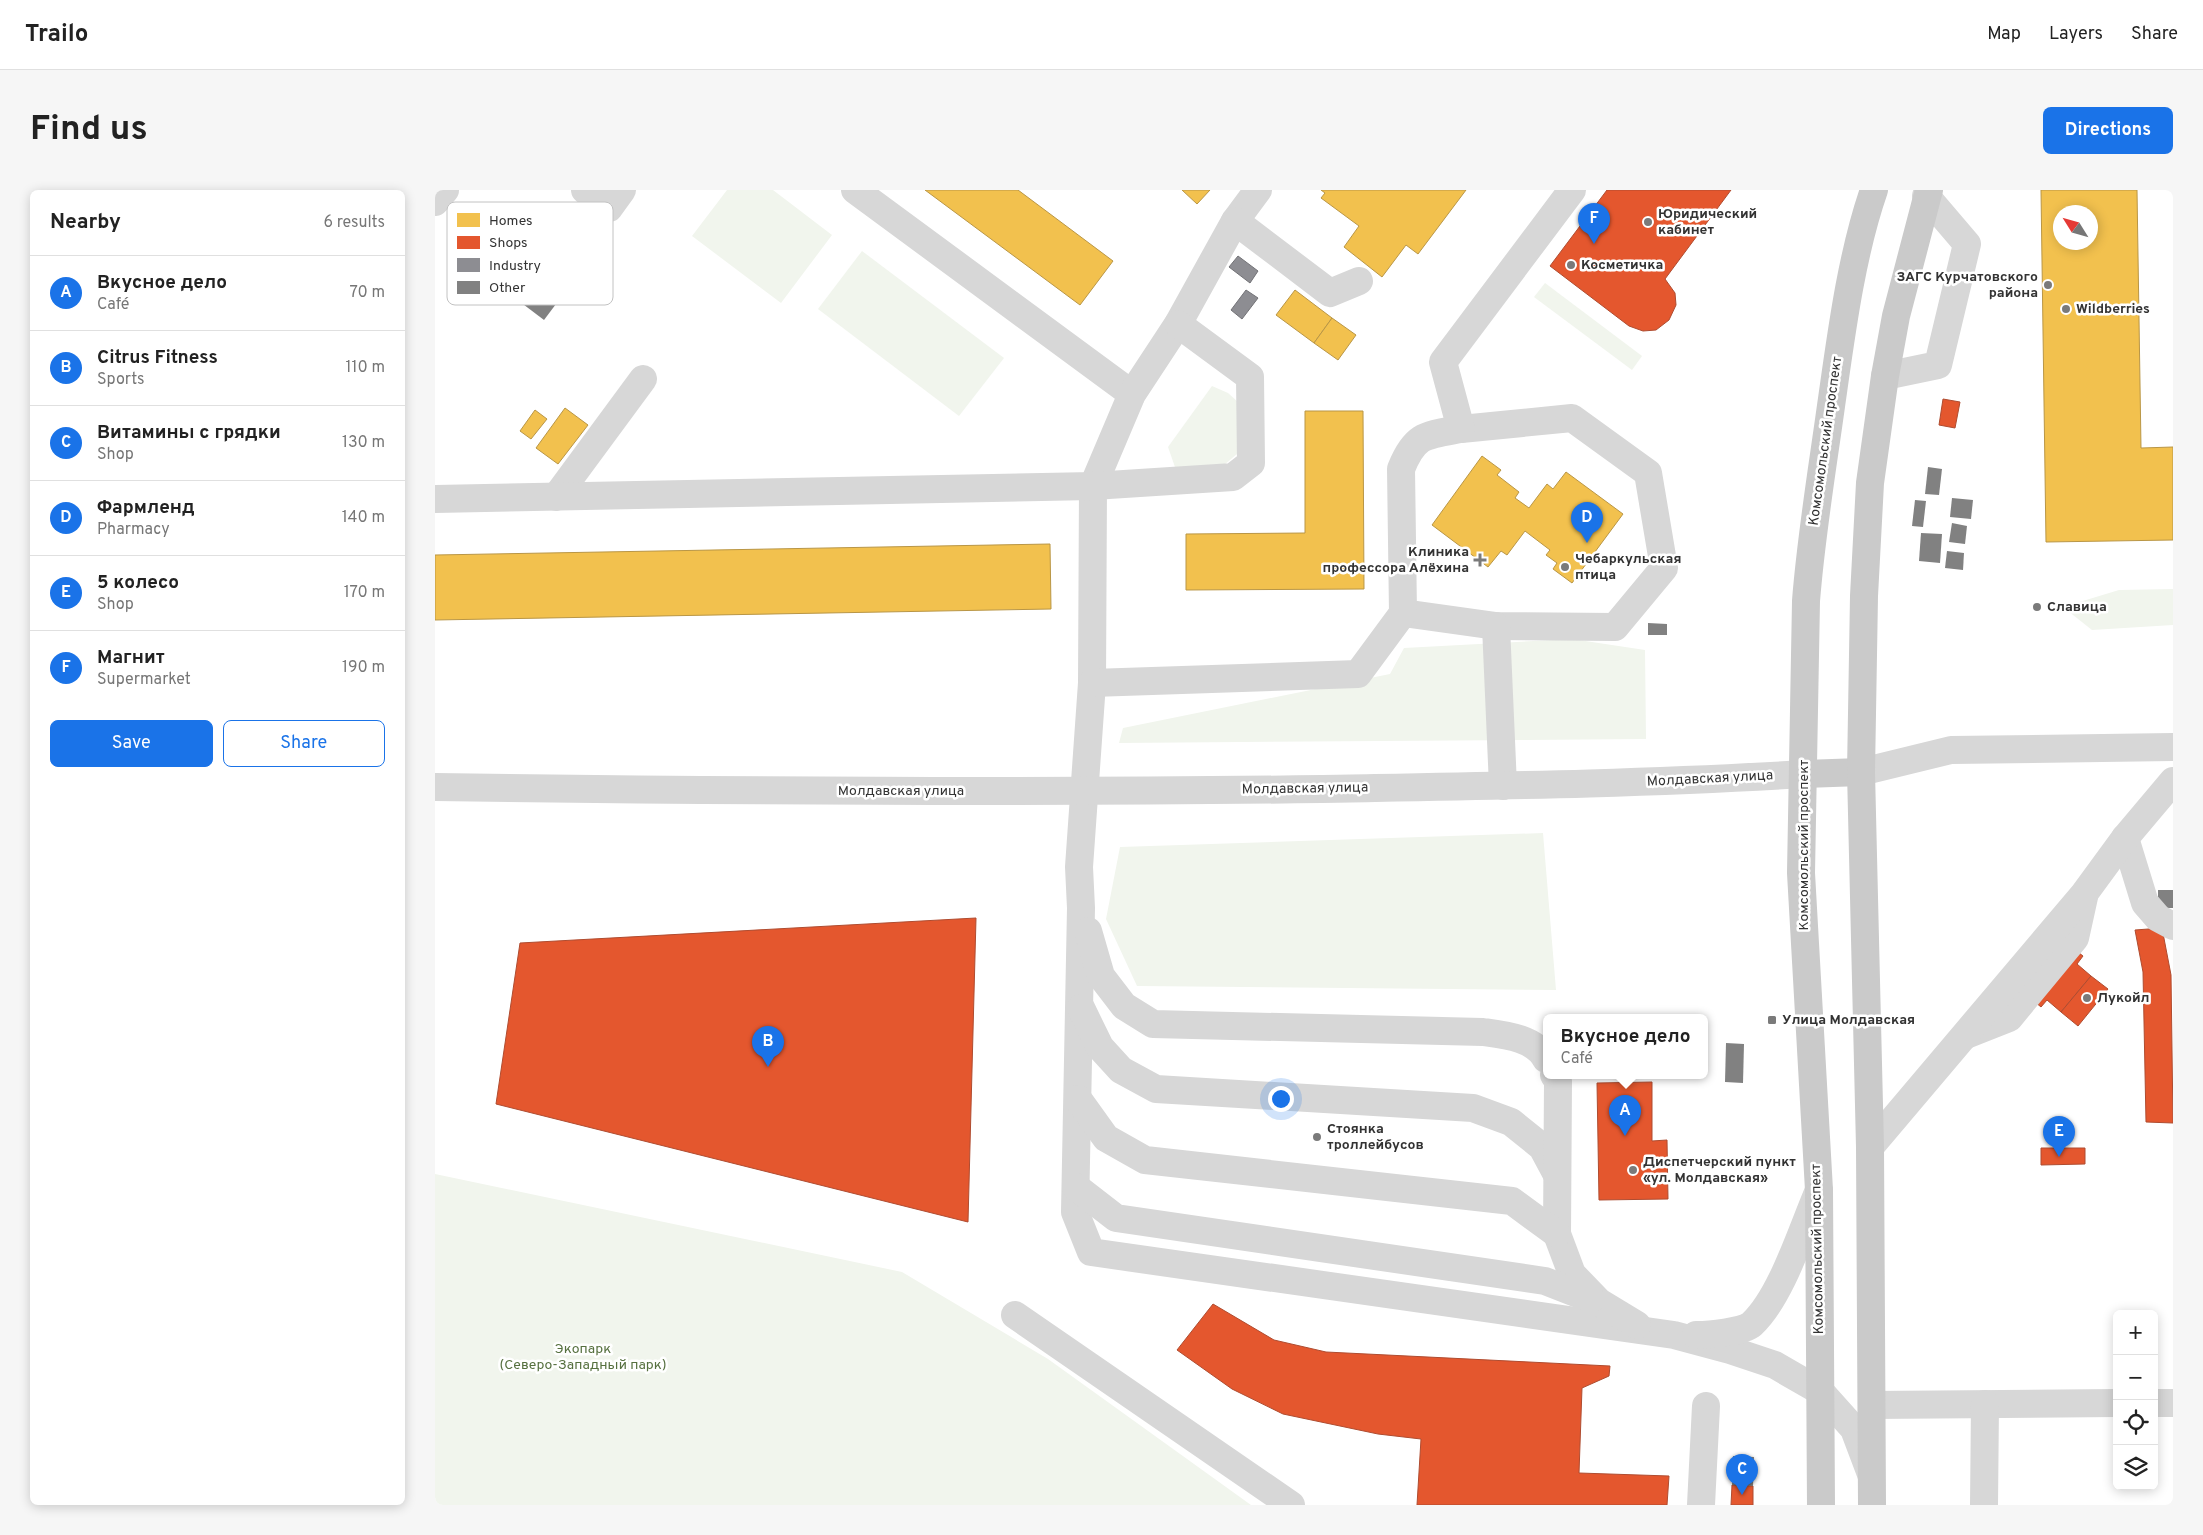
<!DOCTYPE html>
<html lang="en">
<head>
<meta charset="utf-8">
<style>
	body { margin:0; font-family:Overpass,sans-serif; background:#f6f6f6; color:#222 }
	.controls { position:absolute; right:15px; bottom:15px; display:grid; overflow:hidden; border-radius:8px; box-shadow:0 2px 12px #0003 }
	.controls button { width:45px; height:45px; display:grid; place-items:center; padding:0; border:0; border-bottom:1px solid #e0e0e0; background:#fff; color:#222; font:25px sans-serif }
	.compass { position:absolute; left:1618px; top:15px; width:45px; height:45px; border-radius:50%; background:#fff; box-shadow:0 2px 12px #0003; rotate:307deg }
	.you { position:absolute; left:845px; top:908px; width:18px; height:18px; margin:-12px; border:4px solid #fff; border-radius:50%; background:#1a73e8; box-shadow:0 0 0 8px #1a73e833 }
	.badge { display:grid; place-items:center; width:32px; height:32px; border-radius:50%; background:#1a73e8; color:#fff; font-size:16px; font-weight:700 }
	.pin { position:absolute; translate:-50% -41px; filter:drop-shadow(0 1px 2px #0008) }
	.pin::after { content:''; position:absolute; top:26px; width:18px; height:15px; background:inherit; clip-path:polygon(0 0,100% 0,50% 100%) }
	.popup { position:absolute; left:1108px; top:824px; width:165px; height:65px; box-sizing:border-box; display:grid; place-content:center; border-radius:8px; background:#fff; filter:drop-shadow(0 1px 4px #0005); font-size:16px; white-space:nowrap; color:#767676 }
	.popup b { font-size:19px; color:#222 }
	.popup::after { content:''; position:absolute; left:50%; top:100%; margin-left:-10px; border:10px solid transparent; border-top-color:#fff }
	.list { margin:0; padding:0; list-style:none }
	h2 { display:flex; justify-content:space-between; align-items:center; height:65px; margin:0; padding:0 20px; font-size:21px }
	h2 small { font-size:16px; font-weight:400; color:#767676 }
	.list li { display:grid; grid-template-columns:32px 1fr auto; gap:15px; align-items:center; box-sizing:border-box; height:75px; padding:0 20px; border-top:1px solid #e0e0e0 }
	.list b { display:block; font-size:19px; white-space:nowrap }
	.list p { margin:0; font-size:16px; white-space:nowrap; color:#767676 }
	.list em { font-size:16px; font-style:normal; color:#767676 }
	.actions { display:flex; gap:10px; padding:15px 20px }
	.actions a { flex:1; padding:11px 0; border:1px solid #1a73e8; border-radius:8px; text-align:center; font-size:18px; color:#1a73e8 }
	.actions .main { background:#1a73e8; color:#fff }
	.icon { flex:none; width:28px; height:28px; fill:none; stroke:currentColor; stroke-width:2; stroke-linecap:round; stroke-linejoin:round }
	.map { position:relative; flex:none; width:1738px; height:1315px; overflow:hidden; border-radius:8px }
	header { display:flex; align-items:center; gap:30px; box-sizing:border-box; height:70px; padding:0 25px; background:#fff; border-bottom:1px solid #e0e0e0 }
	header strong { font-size:24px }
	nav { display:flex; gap:28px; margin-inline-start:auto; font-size:18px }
	.intro { display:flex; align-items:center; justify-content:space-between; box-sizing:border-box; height:120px; padding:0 30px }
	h1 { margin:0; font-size:35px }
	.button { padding:12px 22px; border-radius:8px; background:#1a73e8; color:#fff; font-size:18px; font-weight:700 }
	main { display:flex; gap:30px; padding:0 30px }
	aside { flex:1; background:#fff; border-radius:8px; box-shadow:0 2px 12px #0003 }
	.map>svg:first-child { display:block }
	.green { fill:#f1f5ed }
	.homes { fill:#f2c14e; stroke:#b99646; fill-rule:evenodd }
	.shops { fill:#e4572e; stroke:#af4c30 }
	.industry { fill:#8d8d92; stroke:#727276 }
	.building { fill:#818181 }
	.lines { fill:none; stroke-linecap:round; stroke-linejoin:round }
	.minor { stroke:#d7d7d7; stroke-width:28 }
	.major { stroke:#cacaca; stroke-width:28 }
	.poi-dot { fill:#7a7a7a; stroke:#fff; stroke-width:2 }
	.labels { text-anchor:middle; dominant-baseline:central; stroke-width:5; stroke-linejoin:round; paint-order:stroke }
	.poi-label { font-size:14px; font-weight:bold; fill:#333; stroke:#fff; text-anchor:start }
	.street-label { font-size:14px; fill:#333; stroke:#fff }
	.park-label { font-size:14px; fill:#56703f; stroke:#fff }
	.key { fill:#fff; stroke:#c2c2c2; stroke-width:1 }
	.key-label { font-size:14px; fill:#333 }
</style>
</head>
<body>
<header>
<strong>Trailo</strong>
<nav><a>Map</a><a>Layers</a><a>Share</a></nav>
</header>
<div class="intro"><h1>Find us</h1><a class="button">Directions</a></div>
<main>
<aside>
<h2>Nearby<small>6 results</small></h2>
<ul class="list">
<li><span class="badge">A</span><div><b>Вкусное дело</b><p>Café</p></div><em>70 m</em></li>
<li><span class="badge">B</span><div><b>Citrus Fitness</b><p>Sports</p></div><em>110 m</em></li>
<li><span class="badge">C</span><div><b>Витамины с грядки</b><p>Shop</p></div><em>130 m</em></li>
<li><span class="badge">D</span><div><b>Фармленд</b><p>Pharmacy</p></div><em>140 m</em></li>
<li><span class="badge">E</span><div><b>5 колесо</b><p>Shop</p></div><em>170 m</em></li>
<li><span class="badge">F</span><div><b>Магнит</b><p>Supermarket</p></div><em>190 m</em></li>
</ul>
<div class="actions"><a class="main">Save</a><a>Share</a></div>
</aside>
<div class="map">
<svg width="1738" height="1315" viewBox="0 0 1738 1315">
	<rect width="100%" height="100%" fill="#fff"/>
	<g class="green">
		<path d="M292 0H338L397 45 346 113 257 46Z"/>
		<path d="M427 61 569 168 524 226 383 119Z"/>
		<path d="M1110 93 1207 166 1197 180 1099 107Z"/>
		<path d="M777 196 793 203 804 213 802 264 789 275 741 280 733 257Z"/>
		<path d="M1738 399V435L1657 440 1628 417 1684 400Z"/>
		<path d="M1137 449 1210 460 1211 549 684 553 688 538 955 484 969 458Z"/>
		<path d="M1108 643 1121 800 702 796 671 729 685 657Z"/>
		<path d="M0 984 467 1082 613 1169 816 1315H0Z"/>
	</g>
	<g class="homes">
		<path d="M490 0H583L678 71 645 115Z"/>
		<path d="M747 0H775L762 14Z"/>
		<path d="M886 0H1031L983 64 971 55 947 87 909 57 924 36 886 8 890 3Z"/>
		<path d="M1606 0H1702L1706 258 1738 257V350L1611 352ZM1626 22H1656V52H1626Z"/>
		<path d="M860 100 897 128 879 153 841 125Z"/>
		<path d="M897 128 921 145 903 170 879 153Z"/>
		<path d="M130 218 153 235 123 274 101 258Z"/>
		<path d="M100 220 112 229 96 249 85 241Z"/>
		<path d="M870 221H928L929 399 751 400V344L870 343Z"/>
		<path d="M1047 266 1066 280 1062 285 1084 302 1080 308 1094 318 1112 294 1118 299 1131 282 1188 324 1137 393 1118 379 1122 373 1111 365 1115 360 1090 341 1072 365 1066 361 1053 377 997 335Z"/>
		<path d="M615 354 616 419 0 430V365Z"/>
	</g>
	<g class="shops">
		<path d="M1172 0H1296L1230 89 1240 103 1241 115 1234 130 1221 140 1208 141 1194 136 1115 76Z"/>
		<path d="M1508 209 1525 212 1520 238 1504 235Z"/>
		<path d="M541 728 533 1032 61 914 85 753Z"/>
		<path d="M1611 737 1648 766 1642 774 1656 786 1626 822 1612 810 1606 817 1570 787Z"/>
		<path d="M1727 738 1736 785 1738 933 1711 932 1708 782 1700 740Z"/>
		<path d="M1656 786 1673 799 1643 836 1626 822Z"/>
		<path d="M1217 892V951L1232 950 1233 1009 1164 1010 1162 893Z"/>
		<path d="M1606 958H1650V974L1606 975Z"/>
		<path d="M778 1114 839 1150 891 1162 1175 1176 1174 1186 1147 1198 1144 1283 1234 1286 1232 1315H982L986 1249 943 1244 848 1224 797 1199 742 1160Z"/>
		<path d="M1297 1295 1318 1296V1315H1296Z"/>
	</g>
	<g class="industry">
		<path d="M803 66 823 81 815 93 794 77Z"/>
		<path d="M811 100 823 108 807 129 796 120Z"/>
	</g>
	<g class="building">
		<path d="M92 67 133 98 109 130 68 99Z"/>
		<path d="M1493 277 1507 279 1504 305 1490 304Z"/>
		<path d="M1517 308 1538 310 1536 329 1515 327Z"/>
		<path d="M1480 310 1491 311 1488 337 1477 336Z"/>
		<path d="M1517 333 1532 336 1530 354 1514 352Z"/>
		<path d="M1486 343 1507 344 1505 373 1484 371Z"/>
		<path d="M1512 361 1529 363 1528 380 1510 378Z"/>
		<path d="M1213 433 1232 434V445H1213Z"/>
		<rect x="1723" y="700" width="15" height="18"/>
		<path d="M1291 853 1309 854 1308 893 1290 892Z"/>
		<path d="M1298 1266 1319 1267 1318 1296 1297 1295Z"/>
	</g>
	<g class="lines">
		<g class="minor">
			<path d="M150 0 174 18 187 0"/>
			<path d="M420 0 697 204"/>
			<path d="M0 12 10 0"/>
			<path d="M800 31 823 0"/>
			<path d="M924 91 895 103 800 31 743 134 697 204 658 296 657 493 644 677 646 718 640 1022 656 1062 1239 1145 1295 1160 1340 1175 1385 1201 1419 1239 1436 1284"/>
			<path d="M1450 186 1503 175 1532 54 1491 6"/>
			<path d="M121 307 208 189"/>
			<path d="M0 309 658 296 798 287 816 273 815 187 743 134"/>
			<path d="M968 423 1061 436 1180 437 1229 378 1213 283 1137 228 1026 239"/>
			<path d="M1061 436 1068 596"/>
			<path d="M657 493 923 484 968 423 966 279C980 244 991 245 1026 239L1008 172 1137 0"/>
			<path d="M1426 582 1516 560 1738 557"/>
			<path d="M0 597C296 601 592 603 887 599 1048 596 1208 594 1369 584"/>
			<path d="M1690 648 1710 713 1723 728 1738 736"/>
			<path d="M653 741 666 786 689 816 718 834 1048 842C1070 845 1100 848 1111 869"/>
			<path d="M646 818 665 857 686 880 721 899 1038 918 1076 932 1107 957 1122 985"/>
			<path d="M1531 845 1574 828 1640 748 1649 707"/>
			<path d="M1119 885 1123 891 1122 1044 1137 1084 1164 1112 1202 1135"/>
			<path d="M643 909 671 948 710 970 1077 1011 1122 1044"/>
			<path d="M1435 957 1649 704 1690 648 1738 591"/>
			<path d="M641 997 681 1028 1110 1091 1156 1109"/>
			<path d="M580 1125 856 1315"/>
			<path d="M1261 1145C1273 1145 1308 1142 1317 1134 1347 1106 1367 1039 1384 1000"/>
			<path d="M1719 1213H1738"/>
			<path d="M1437 1215 1682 1213"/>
			<path d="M1266 1315 1271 1216"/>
			<path d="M1549 1315 1550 1214"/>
		</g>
		<g class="major">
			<path d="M1369 584 1426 582"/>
			<path d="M1386 1315 1384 1000 1366 683 1371 411C1376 346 1387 281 1396 216 1406 146 1416 66 1439 0"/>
			<path d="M1437 1315 1435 957 1426 582 1429 406 1435 293 1450 186 1461 126 1494 0"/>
		</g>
	</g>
	<g class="poi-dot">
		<circle cx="1213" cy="32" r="5"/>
		<circle cx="1136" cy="75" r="5"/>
		<circle cx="1613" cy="95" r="5"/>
		<circle cx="1631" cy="119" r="5"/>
		<path d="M1042.5 362.5h5v5h5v5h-5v5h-5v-5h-5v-5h5z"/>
		<circle cx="1130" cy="377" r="5"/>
		<circle cx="1602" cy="417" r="5"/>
		<circle cx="1652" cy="808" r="5"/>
		<rect x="1332" y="825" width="10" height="10" rx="2.5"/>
		<circle cx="882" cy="947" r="5"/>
		<circle cx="1198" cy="980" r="5"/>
	</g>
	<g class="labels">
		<g class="poi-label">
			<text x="1223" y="24">Юридический<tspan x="1223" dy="16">кабинет</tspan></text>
			<text x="1146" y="75">Косметичка</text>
			<text x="1603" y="87" text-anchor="end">ЗАГС Курчатовского<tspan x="1603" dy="16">района</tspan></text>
			<text x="1641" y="119">Wildberries</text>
			<text x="1034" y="362" text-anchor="end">Клиника<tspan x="1034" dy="16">профессора Алёхина</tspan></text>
			<text x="1140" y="369">Чебаркульская<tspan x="1140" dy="16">птица</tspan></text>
			<text x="1612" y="417">Славица</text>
			<text x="1662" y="808">Лукойл</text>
			<text x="1347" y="830">Улица Молдавская</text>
			<text x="892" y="939">Стоянка<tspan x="892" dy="16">троллейбусов</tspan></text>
			<text x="1208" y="972">Диспетчерский пункт<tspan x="1208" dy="16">«ул. Молдавская»</tspan></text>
		</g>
		<g class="street-label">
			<text transform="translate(1391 251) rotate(-82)">Комсомольский проспект</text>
			<text transform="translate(1275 589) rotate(-3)">Молдавская улица</text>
			<text transform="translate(870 599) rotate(-1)">Молдавская улица</text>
			<text x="466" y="601">Молдавская улица</text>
			<text transform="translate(1369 655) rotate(-90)">Комсомольский проспект</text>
			<text transform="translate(1383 1059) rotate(-91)">Комсомольский проспект</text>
		</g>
		<g class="park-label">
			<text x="148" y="1159">Экопарк<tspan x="148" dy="16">(Северо-Западный парк)</tspan></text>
		</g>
	</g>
	<rect x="12" y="12" width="166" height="103" rx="8" class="key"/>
	<rect x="22" y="23" width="23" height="14" fill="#f2c14e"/>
	<rect x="22" y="46" width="23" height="13" fill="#e4572e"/>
	<rect x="22" y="68" width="23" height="14" fill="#8d8d92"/>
	<rect x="22" y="91" width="23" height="13" fill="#818181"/>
	<g class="key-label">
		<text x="54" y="35">Homes</text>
		<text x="54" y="57">Shops</text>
		<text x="54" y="80">Industry</text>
		<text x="54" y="102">Other</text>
	</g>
</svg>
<div class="controls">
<button>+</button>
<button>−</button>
<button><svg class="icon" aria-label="locate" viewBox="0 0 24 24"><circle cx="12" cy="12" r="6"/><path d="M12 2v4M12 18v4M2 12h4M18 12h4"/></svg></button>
<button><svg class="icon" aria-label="layers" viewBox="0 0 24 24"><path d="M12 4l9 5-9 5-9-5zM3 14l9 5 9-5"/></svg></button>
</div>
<svg class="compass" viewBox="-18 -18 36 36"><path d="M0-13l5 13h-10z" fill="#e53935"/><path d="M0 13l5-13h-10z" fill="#767676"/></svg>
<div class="you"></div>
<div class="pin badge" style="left:1190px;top:946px">A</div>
<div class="popup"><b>Вкусное дело</b>Café</div>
<div class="pin badge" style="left:333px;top:877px">B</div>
<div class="pin badge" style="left:1307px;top:1305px">C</div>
<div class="pin badge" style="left:1152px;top:353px">D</div>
<div class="pin badge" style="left:1624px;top:967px">E</div>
<div class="pin badge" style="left:1159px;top:54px">F</div>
</div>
</main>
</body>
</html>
